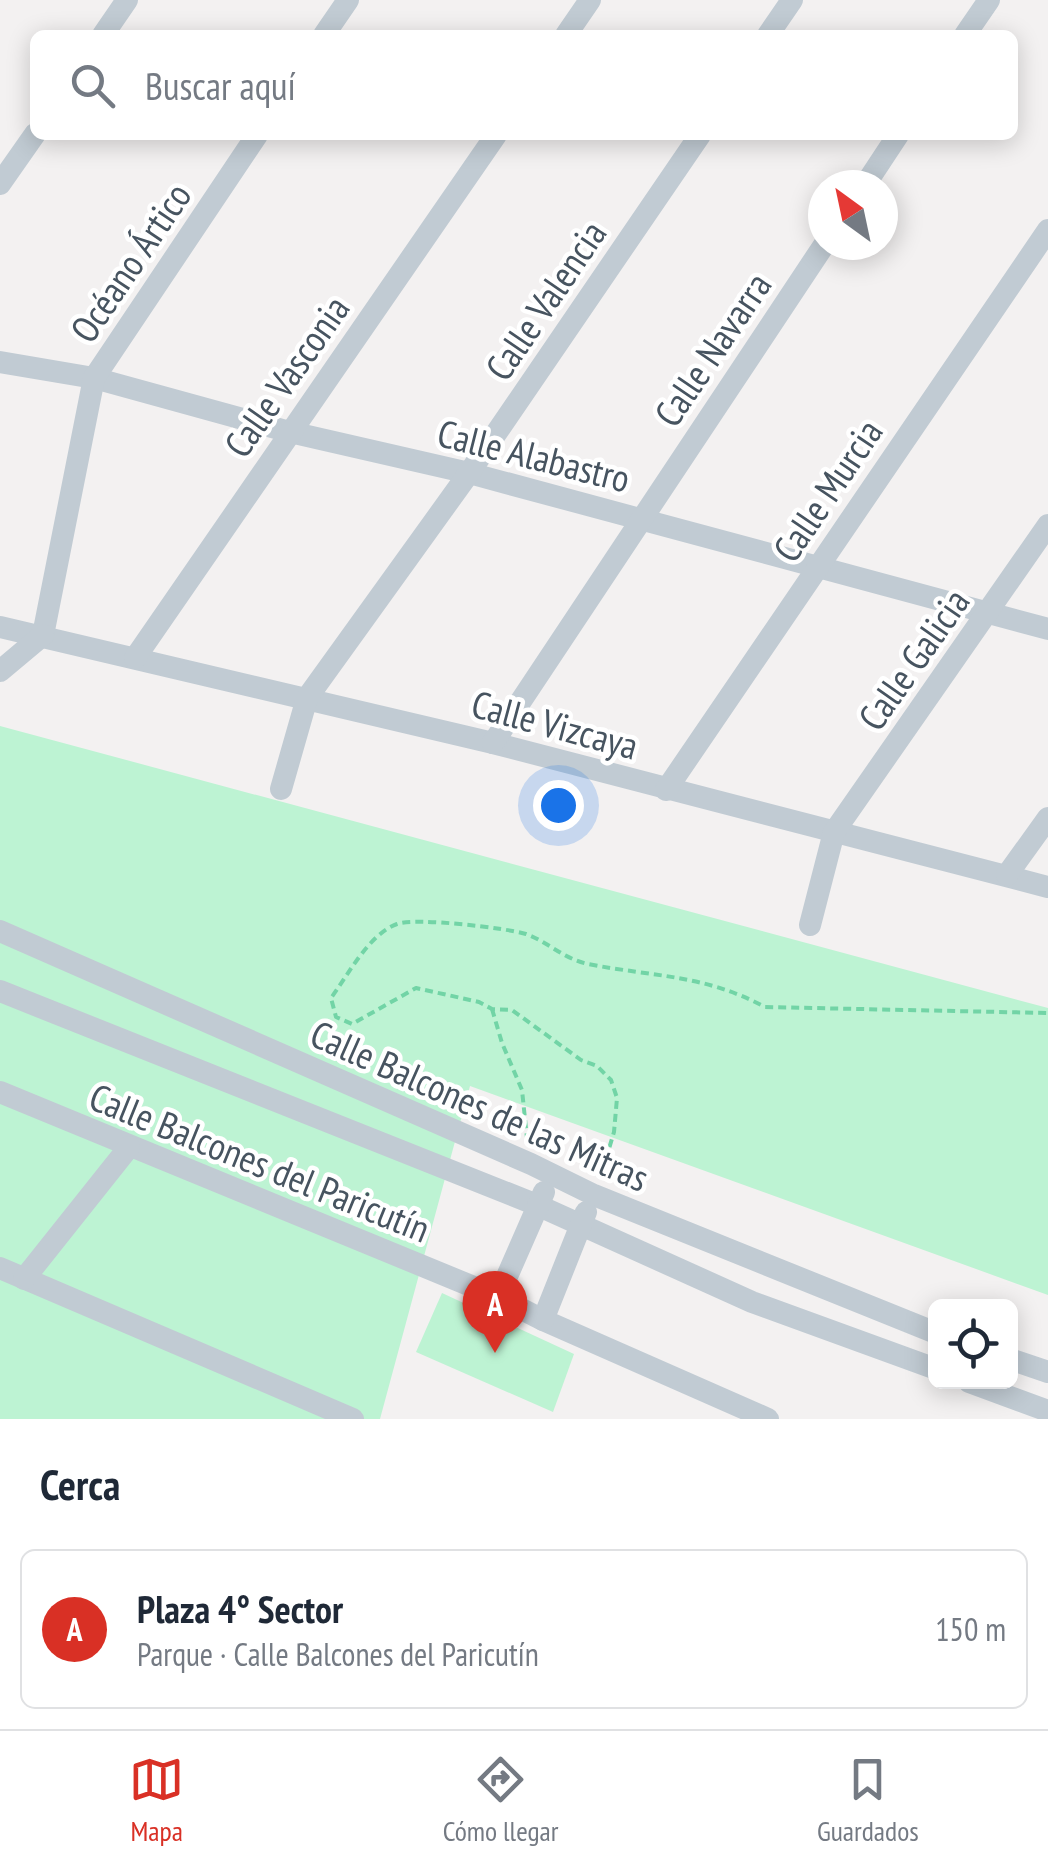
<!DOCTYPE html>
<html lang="es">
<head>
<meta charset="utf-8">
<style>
	body { margin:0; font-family:"PT Sans Narrow",sans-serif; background:#f2f2f3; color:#1f2937 }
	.controls { position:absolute; right:30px; bottom:30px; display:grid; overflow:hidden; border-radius:15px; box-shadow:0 5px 25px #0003 }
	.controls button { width:90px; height:90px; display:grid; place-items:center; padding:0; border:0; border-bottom:2px solid #e0e1e3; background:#fff; color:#1f2937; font:50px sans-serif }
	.compass { position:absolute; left:808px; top:170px; width:90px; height:90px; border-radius:50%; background:#fff; box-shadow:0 5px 25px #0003; rotate:327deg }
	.you { position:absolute; left:558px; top:805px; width:35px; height:35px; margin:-25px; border:8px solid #fff; border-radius:50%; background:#1a73e8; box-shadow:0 0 0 15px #1a73e833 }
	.badge { display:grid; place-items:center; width:65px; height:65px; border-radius:50%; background:#d93025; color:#fff; font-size:32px; font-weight:700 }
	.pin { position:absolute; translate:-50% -82px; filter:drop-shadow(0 2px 5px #0008) }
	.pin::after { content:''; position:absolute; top:52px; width:35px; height:30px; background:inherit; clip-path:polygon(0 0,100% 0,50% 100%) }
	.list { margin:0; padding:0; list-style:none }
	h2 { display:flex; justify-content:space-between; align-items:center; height:130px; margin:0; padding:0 40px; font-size:42px }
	h2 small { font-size:32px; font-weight:400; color:#747a83 }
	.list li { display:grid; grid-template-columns:65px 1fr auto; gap:30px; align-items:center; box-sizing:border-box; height:160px; margin:0 20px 20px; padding:0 20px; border:2px solid #e0e1e3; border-radius:15px }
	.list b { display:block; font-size:38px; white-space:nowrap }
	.list p { margin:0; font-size:32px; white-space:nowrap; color:#747a83 }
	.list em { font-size:32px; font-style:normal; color:#747a83 }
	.icon { flex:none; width:55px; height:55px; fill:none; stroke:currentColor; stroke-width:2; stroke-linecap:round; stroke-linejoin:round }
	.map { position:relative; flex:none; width:1048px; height:1419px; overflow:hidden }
	.search { position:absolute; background:#fff; box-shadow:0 5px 25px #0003; left:30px; right:30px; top:30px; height:110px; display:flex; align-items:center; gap:25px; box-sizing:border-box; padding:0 35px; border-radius:15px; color:#747a83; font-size:38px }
	.sheet { height:310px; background:#fff }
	nav { display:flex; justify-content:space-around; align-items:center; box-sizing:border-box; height:140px; border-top:2px solid #e0e1e3; background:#fff; font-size:28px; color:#747a83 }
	nav a { display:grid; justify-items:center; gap:5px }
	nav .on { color:#d93025 }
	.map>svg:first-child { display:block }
	.green { fill:#bdf3d3 }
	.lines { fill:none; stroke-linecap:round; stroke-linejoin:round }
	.path { stroke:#72d4a6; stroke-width:4; stroke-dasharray:8 5; stroke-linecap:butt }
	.street { stroke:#c1cbd3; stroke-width:22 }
	.labels { text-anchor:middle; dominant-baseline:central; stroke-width:9; stroke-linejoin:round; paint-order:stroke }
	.street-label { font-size:38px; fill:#475460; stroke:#fff }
</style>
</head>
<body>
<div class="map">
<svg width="1048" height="1419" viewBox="0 0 1048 1419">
	<rect width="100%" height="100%" fill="#f3f1f1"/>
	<g class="green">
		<path d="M0 726 1048 1008V1295L470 1086 380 1419H0Z"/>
		<path d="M442 1293 574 1354 553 1412 416 1352Z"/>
	</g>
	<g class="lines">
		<g class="path">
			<path d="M492 1009 502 1043 522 1090 527 1138"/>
			<path d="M602 1172 614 1132 617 1098 611 1080 597 1066 581 1060 512 1010 492 1009 479 1002 416 988 352 1024 336 1017 331 998C348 975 369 934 397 924 415 917 506 928 526 934 548 942 564 959 588 964 654 977 703 974 765 1007L1048 1013"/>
		</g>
		<g class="street">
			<path d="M103 35 127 0"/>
			<path d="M324 35 348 0"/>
			<path d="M566 35 590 0"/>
			<path d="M768 35 792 0"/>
			<path d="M965 35 989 0"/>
			<path d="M0 184 35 134"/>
			<path d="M865 185 898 135"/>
			<path d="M0 362 94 378 290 432 469 473 1048 629"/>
			<path d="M0 627 493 743 1048 887"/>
			<path d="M43 635 94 378 257 135"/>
			<path d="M135 658 496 135"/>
			<path d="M0 671 43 635"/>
			<path d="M493 743 824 245"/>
			<path d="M281 789 307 698 469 473 700 135"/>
			<path d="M666 790 1048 230"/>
			<path d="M1007 875 1048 818"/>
			<path d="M810 925 834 832 1048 525"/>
			<path d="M0 931 531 1164 594 1195 936 1333"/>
			<path d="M0 991 537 1205 752 1302 936 1369"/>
			<path d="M0 1092 498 1297 543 1320 768 1419"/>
			<path d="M0 1268 353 1419"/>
			<path d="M24 1279 129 1147"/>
			<path d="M498 1297 544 1192"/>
			<path d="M543 1320 586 1212"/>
			<path d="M1010 1359 1048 1372"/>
			<path d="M969 1382 1048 1411"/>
		</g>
	</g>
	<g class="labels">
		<g class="street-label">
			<text transform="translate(130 262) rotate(-56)">Océano Ártico</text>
			<text transform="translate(545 300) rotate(-56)">Calle Valencia</text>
			<text transform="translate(712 349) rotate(-56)">Calle Navarra</text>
			<text transform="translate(286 376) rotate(-55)">Calle Vasconia</text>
			<text transform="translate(534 455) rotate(14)">Calle Alabastro</text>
			<text transform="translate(827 490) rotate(-56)">Calle Murcia</text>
			<text transform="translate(913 659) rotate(-55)">Calle Galicia</text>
			<text transform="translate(555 724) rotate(15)">Calle Vizcaya</text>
			<text transform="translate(480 1105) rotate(24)">Calle Balcones de las Mitras</text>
			<text transform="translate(260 1162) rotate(22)">Calle Balcones del Paricutín</text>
		</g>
	</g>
</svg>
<div class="controls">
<button><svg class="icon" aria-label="locate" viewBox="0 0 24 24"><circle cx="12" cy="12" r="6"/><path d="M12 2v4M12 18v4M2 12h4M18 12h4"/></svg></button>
</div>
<svg class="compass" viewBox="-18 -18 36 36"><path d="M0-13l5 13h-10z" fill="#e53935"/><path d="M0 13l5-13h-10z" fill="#747a83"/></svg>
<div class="you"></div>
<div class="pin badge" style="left:495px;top:1353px">A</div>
<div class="search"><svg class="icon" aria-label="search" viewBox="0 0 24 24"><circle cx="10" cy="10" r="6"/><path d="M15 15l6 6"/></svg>Buscar aquí</div>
</div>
<section class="sheet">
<h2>Cerca<small></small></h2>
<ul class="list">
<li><span class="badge">A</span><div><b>Plaza 4° Sector</b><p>Parque · Calle Balcones del Paricutín</p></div><em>150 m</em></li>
</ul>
</section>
<nav>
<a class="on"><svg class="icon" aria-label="map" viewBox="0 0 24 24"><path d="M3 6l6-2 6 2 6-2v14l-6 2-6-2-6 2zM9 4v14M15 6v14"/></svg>Mapa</a>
<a><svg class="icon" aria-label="directions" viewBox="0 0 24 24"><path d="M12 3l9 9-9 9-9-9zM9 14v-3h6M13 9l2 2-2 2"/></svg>Cómo llegar</a>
<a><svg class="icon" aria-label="saved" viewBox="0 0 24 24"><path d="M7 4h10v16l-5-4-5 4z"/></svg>Guardados</a>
</nav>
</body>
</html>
